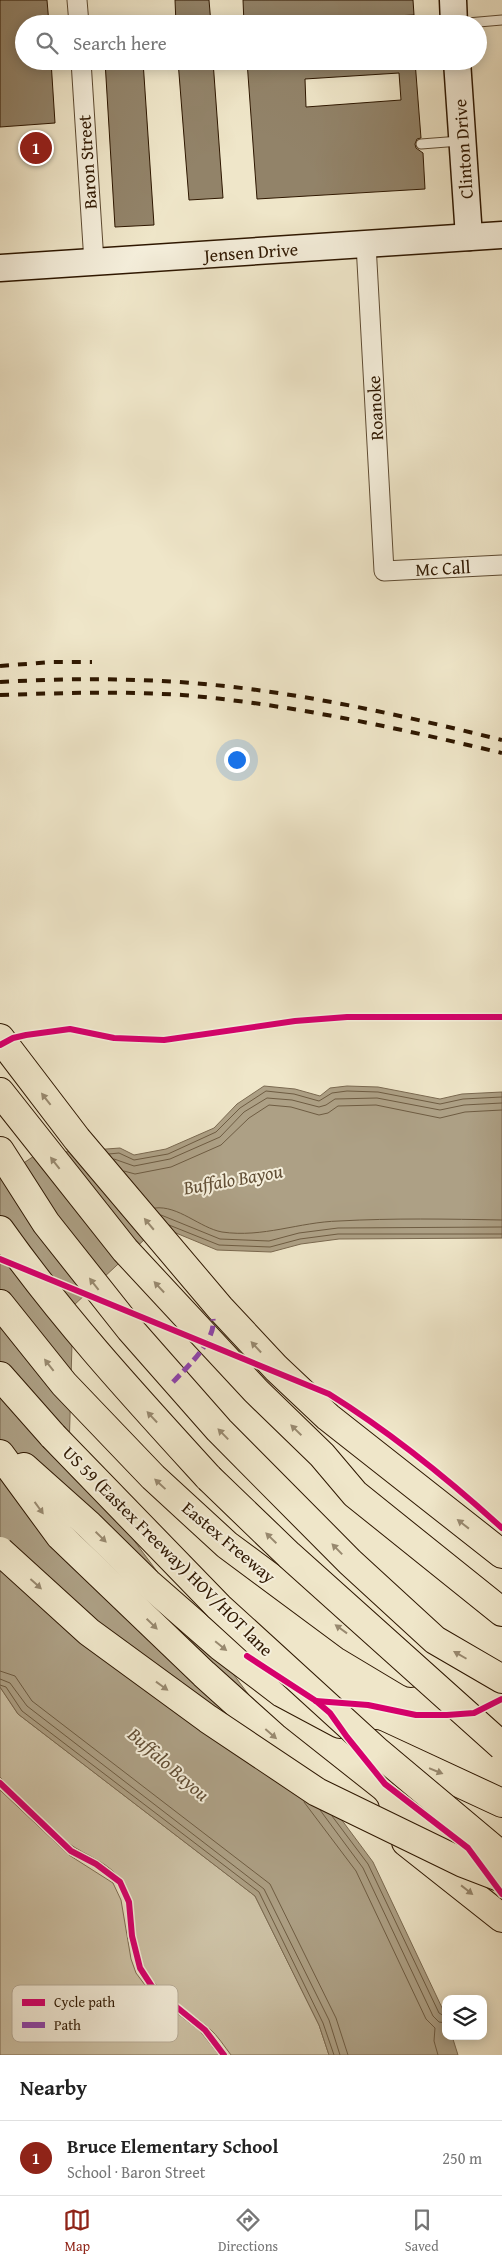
<!DOCTYPE html>
<html lang="en">
<head>
<meta charset="utf-8">
<style>
	body { margin:0; font-family:"Gentium Book Plus",serif; background:#f6f6f6; color:#222 }
	.controls { position:absolute; right:15px; bottom:15px; display:grid; overflow:hidden; border-radius:10px; box-shadow:0 2px 12px #0003 }
	.controls button { width:45px; height:45px; display:grid; place-items:center; padding:0; border:0; border-bottom:1px solid #e0e0e0; background:#fff; color:#222; font:25px sans-serif }
	.you { position:absolute; left:236px; top:759px; width:18px; height:18px; margin:-12px; border:4px solid #fff; border-radius:50%; background:#1a73e8; box-shadow:0 0 0 8px #1a73e833 }
	.badge { display:grid; place-items:center; width:32px; height:32px; border-radius:50%; background:#8f2418; color:#fff; font-size:16px; font-weight:700 }
	.pin { position:absolute; translate:-50% -50%; border:2px solid #fff; box-shadow:0 1px 5px #0006 }
	.list { margin:0; padding:0; list-style:none }
	h2 { display:flex; justify-content:space-between; align-items:center; height:65px; margin:0; padding:0 20px; font-size:21px }
	h2 small { font-size:16px; font-weight:400; color:#767676 }
	.list li { display:grid; grid-template-columns:32px 1fr auto; gap:15px; align-items:center; box-sizing:border-box; height:75px; padding:0 20px; border-top:1px solid #e0e0e0 }
	.list b { display:block; font-size:19px; white-space:nowrap }
	.list p { margin:0; font-size:16px; white-space:nowrap; color:#767676 }
	.list em { font-size:16px; font-style:normal; color:#767676 }
	.icon { flex:none; width:28px; height:28px; fill:none; stroke:currentColor; stroke-width:2; stroke-linecap:round; stroke-linejoin:round }
	.map { position:relative; flex:none; width:502px; height:2055px; overflow:hidden }
	.search { position:absolute; background:#fff; box-shadow:0 2px 12px #0003; left:15px; right:15px; top:15px; height:55px; display:flex; align-items:center; gap:12px; box-sizing:border-box; padding:0 18px; border-radius:28px; color:#767676; font-size:19px }
	.sheet { height:140px; background:#fff }
	nav { display:flex; justify-content:space-around; align-items:center; box-sizing:border-box; height:70px; border-top:1px solid #e0e0e0; background:#fff; font-size:14px; color:#767676 }
	nav a { display:grid; justify-items:center; gap:2px }
	nav .on { color:#8f2418 }
	.map>svg:first-child { display:block }
	.green { fill:#cec3a7; stroke:#7e6d54 }
	.water { fill:#ada085; stroke:#7a6950 }
	.lines { fill:none; stroke-linecap:round; stroke-linejoin:round }
	.shore { stroke:#6e5c42; stroke-width:1 }
	.building { fill:#928369; stroke:#2e1700; fill-rule:evenodd }
	.service-casing { stroke:#5e4b32; stroke-width:11 }
	.minor-casing { stroke:#5e4b32; stroke-width:21 }
	.secondary-casing { stroke:#2e1700; stroke-width:29 }
	.motorway-casing { stroke:#2e1700; stroke-width:30 }
	.service { stroke:#f5efdc; stroke-width:9 }
	.minor { stroke:#f5efdc; stroke-width:19 }
	.secondary { stroke:#f5efdc; stroke-width:26 }
	.motorway { stroke:#efe6c9; stroke-width:28 }
	.rail { stroke:#2e1700; stroke-width:4; stroke-dasharray:9 9; stroke-linecap:butt }
	.motorway-bridge-casing { stroke:#2e1700; stroke-width:30; stroke-linecap:butt }
	.motorway-bridge { stroke:#efe6c9; stroke-width:28 }
	.quiet { stroke:#8e44ad; stroke-width:5; stroke-dasharray:10 5; stroke-linecap:butt }
	.cycleway-casing { stroke:#f5efdc; stroke-width:9 }
	.cycleway { stroke:#d6006c; stroke-width:6 }
	.oneway { fill:#98896f }
	.labels { text-anchor:middle; dominant-baseline:central; stroke-width:4; stroke-linejoin:round; paint-order:stroke }
	.street-label { font-size:18px; fill:#2e1700; stroke:#f5efdc }
	.water-label { font-size:19px; font-style:italic; fill:#614e35; stroke:#f5efdc }
	.key { fill:#f5efdc; stroke:#b9ae9a; stroke-width:1 }
	.key-label { font-size:14px; fill:#2e1700 }
</style>
</head>
<body>
<div class="map">
<svg width="502" height="2055" viewBox="0 0 502 2055">
	<rect width="100%" height="100%" fill="#efe6c9"/>
	<filter id="stains"><feTurbulence type="fractalNoise" baseFrequency=".004" numOctaves="4"/><feColorMatrix values="0 0 0 0 .2 0 0 0 0 .09 0 0 0 0 .02 0 0 0 .5 -.17"/></filter>
	<radialGradient id="worn" r=".72"><stop offset=".6" stop-color="#630" stop-opacity="0"/><stop offset="1" stop-color="#630" stop-opacity=".3"/></radialGradient>
	<g class="green">
		<path d="M0 1687 18 1714 255 1896 319 2025 329 2055H231C224 2046 218 2036 209 2028 188 2010 160 1995 145 1970 129 1946 139 1908 123 1883 111 1863 86 1856 68 1843 43 1824 22 1799 0 1777Z"/>
		<path d="M0 1790 69 1855 113 1883 121 1900 131 1959 136 1973 151 1993 200 2031 219 2055H0Z"/>
	</g>
	<path class="water" d="M264 1086 295 1089 320 1096 330 1088 347 1086 378 1087 440 1099 462 1094 502 1092V1238L339 1239 301 1244 271 1252 217 1250 159 1226 73 1306 69 1453 373 1862 444 2012 446 2036H452L458 2055H329L319 2025 255 1896 18 1714 0 1687V1179L37 1154 120 1148 134 1155 166 1149 214 1128 237 1104Z"/>
	<g class="lines">
		<g class="shore">
			<path d="M109 1154 119 1153 134 1160 168 1154 216 1132 240 1108 266 1091 294 1094 319 1101 332 1093 347 1091 378 1092 440 1104 463 1099 502 1097"/>
			<path d="M114 1159 134 1166 170 1159 220 1137 244 1112 267 1098 292 1100 319 1107 326 1105 335 1099 377 1098 440 1110 464 1105 502 1103"/>
			<path d="M124 1171 135 1174 171 1167 221 1145 249 1118 269 1105 291 1107 319 1115 328 1113 338 1106 376 1105 440 1118 465 1112 502 1110"/>
			<path d="M155 1208C178 1205 200 1228 222 1232 263 1238 299 1222 339 1221 393 1218 448 1219 502 1220"/>
			<path d="M161 1215 220 1239 269 1241 299 1233 338 1228 502 1227"/>
			<path d="M169 1225 219 1245 270 1247 300 1239 338 1234H502"/>
			<path d="M0 1671 15 1676 32 1701 270 1884 336 2018 348 2055"/>
			<path d="M0 1679 10 1683 27 1706 264 1889 329 2020 340 2055"/>
			<path d="M0 1685 6 1687 22 1711 259 1892 323 2023 334 2055"/>
			<path d="M304 1802 356 1871 426 2019 435 2028 434 2041 438 2055"/>
			<path d="M320 1810 363 1868 433 2016 439 2022 446 2023"/>
			<path d="M332 1816 368 1864 439 2013 446 2017"/>
		</g>
	</g>
	<g class="building">
		<path d="M0 0H47L49 24H24V61H51L55 123 0 127Z"/>
		<path d="M175 0H209L211 24H176Z"/>
		<path d="M243 0H413L414 15 395 16V20L325 24H244Z"/>
		<path d="M105 61H143L154 225 115 227Z"/>
		<path d="M178 61H213L223 198 189 200Z"/>
		<path d="M247 61H415L421 138 417 139 415 144 416 148 423 153 425 189 257 199ZM399 73 401 100 306 107 305 79Z"/>
	</g>
	<g class="lines">
		<defs>
			<g id="service">
				<path d="M456 24 502 20"/>
				<path d="M421 144 460 141"/>
			</g>
			<g id="minor">
				<path d="M77 0 79 24"/>
				<path d="M81 61 94 262"/>
				<path d="M366 244 384 571 502 565"/>
			</g>
			<g id="secondary">
				<path d="M453 0 454 24"/>
				<path d="M457 61 469 237"/>
				<path d="M0 268 502 235"/>
			</g>
			<g id="motorway">
				<path d="M0 1038 77 1139 220 1308 276 1368 328 1417 502 1554"/>
				<path d="M0 1092 125 1250 256 1391 322 1455 355 1494 502 1612"/>
				<path d="M0 1151 46 1223 130 1329 219 1430 350 1562 435 1640 502 1679"/>
				<path d="M0 1230C63 1319 136 1398 209 1478"/>
				<path d="M0 1304 64 1384 153 1477 227 1545 351 1637 411 1673"/>
				<path d="M0 1376 53 1436"/>
				<path d="M0 1454 60 1536 204 1674 274 1737 365 1809"/>
				<path d="M24 1467 89 1525 148 1583 220 1646 282 1693 340 1724"/>
				<path d="M375 1744 502 1803"/>
				<path d="M406 1842 502 1918"/>
			</g>
		</defs>
		<use href="#service" class="service-casing"/>
		<use href="#minor" class="minor-casing"/>
		<use href="#secondary" class="secondary-casing"/>
		<use href="#motorway" class="motorway-casing"/>
		<use href="#service" class="service"/>
		<use href="#minor" class="minor"/>
		<use href="#secondary" class="secondary"/>
		<use href="#motorway" class="motorway"/>
		<g class="rail">
			<path d="M0 666 51 662H92"/>
			<path d="M0 682C68 678 136 678 204 684 304 693 405 716 502 740"/>
			<path d="M0 695C61 693 121 691 182 695 290 704 397 728 502 753"/>
		</g>
		<defs>
			<g id="motorway-bridge">
				<path d="M53 1436 219 1607 378 1752 502 1856"/>
				<path d="M209 1478 289 1555 502 1746"/>
				<path d="M0 1551 89 1632 208 1719 317 1792 463 1863 502 1878"/>
			</g>
		</defs>
		<use href="#motorway-bridge" class="motorway-bridge-casing"/>
		<use href="#motorway-bridge" class="motorway-bridge"/>
		<path class="quiet" d="M173 1382C187 1367 216 1341 213 1319"/>
		<defs>
			<g id="cycleway">
				<path d="M0 1045 13 1038 26 1035 70 1029 114 1038 164 1040 295 1021 347 1017H502"/>
				<path d="M0 1259 329 1394C393 1434 447 1478 502 1528"/>
				<path d="M247 1656 316 1701 330 1713 347 1737 385 1784 468 1848 502 1894"/>
				<path d="M316 1701 368 1705 416 1715H447L474 1713 502 1699"/>
				<path d="M0 1783 71 1851 96 1864 120 1882 129 1902 132 1936 140 1968 153 1988 205 2030 224 2055"/>
			</g>
		</defs>
		<use href="#cycleway" class="cycleway-casing"/>
		<use href="#cycleway" class="cycleway"/>
	</g>
	<defs><path id="oneway-solid" d="M-6-.8H1V-3.2L6.5 0L1 3.2V.8H-6Z" transform="scale(1.25)"/></defs>
	<g class="oneway">
		<use href="#oneway-solid" transform="translate(46 1099) rotate(-128)"/>
		<use href="#oneway-solid" transform="translate(55 1163) rotate(-128)"/>
		<use href="#oneway-solid" transform="translate(149 1224) rotate(-130)"/>
		<use href="#oneway-solid" transform="translate(94 1284) rotate(-128)"/>
		<use href="#oneway-solid" transform="translate(159 1287) rotate(-133)"/>
		<use href="#oneway-solid" transform="translate(256 1347) rotate(-133)"/>
		<use href="#oneway-solid" transform="translate(49 1365) rotate(-128)"/>
		<use href="#oneway-solid" transform="translate(152 1417) rotate(-133)"/>
		<use href="#oneway-solid" transform="translate(296 1430) rotate(-136)"/>
		<use href="#oneway-solid" transform="translate(223 1434) rotate(-134)"/>
		<use href="#oneway-solid" transform="translate(160 1484) rotate(-137)"/>
		<use href="#oneway-solid" transform="translate(39 1508) rotate(54)"/>
		<use href="#oneway-solid" transform="translate(463 1524) rotate(-142)"/>
		<use href="#oneway-solid" transform="translate(101 1537) rotate(44)"/>
		<use href="#oneway-solid" transform="translate(271 1538) rotate(-136)"/>
		<use href="#oneway-solid" transform="translate(337 1549) rotate(-134)"/>
		<use href="#oneway-solid" transform="translate(36 1584) rotate(42)"/>
		<use href="#oneway-solid" transform="translate(152 1624) rotate(44)"/>
		<use href="#oneway-solid" transform="translate(341 1629) rotate(-144)"/>
		<use href="#oneway-solid" transform="translate(221 1646) rotate(39)"/>
		<use href="#oneway-solid" transform="translate(460 1655) rotate(-150)"/>
		<use href="#oneway-solid" transform="translate(162 1686) rotate(36)"/>
		<use href="#oneway-solid" transform="translate(271 1734) rotate(41)"/>
		<use href="#oneway-solid" transform="translate(436 1771) rotate(22)"/>
		<use href="#oneway-solid" transform="translate(467 1890) rotate(38)"/>
	</g>
	<g class="labels">
		<g class="street-label">
			<text transform="translate(463 149) rotate(-94)">Clinton Drive</text>
			<text transform="translate(87 162) rotate(-94)">Baron Street</text>
			<text transform="translate(251 252) rotate(-4)">Jensen Drive</text>
			<text transform="translate(375 408) rotate(-93)">Roanoke</text>
			<text transform="translate(443 568) rotate(-3)">Mc Call</text>
			<text transform="translate(229 1542) rotate(40)">Eastex Freeway</text>
			<text transform="translate(168 1551) rotate(45)">US 59 (Eastex Freeway) HOV/HOT lane</text>
		</g>
		<g class="water-label">
			<text transform="translate(233 1179) rotate(-10)">Buffalo Bayou</text>
			<text transform="translate(169 1764) rotate(41)">Buffalo Bayou</text>
		</g>
	</g>
	<rect x="12" y="1985" width="166" height="57" rx="8" class="key"/>
	<rect x="22" y="1999" width="23" height="7" fill="#d6006c"/>
	<rect x="22" y="2022" width="23" height="6" fill="#8e44ad"/>
	<g class="key-label">
		<text x="54" y="2007">Cycle path</text>
		<text x="54" y="2030">Path</text>
	</g>
	<rect width="100%" height="100%" filter="url(#stains)"/>
	<rect width="100%" height="100%" fill="url(#worn)"/>
</svg>
<div class="controls">
<button><svg class="icon" aria-label="layers" viewBox="0 0 24 24"><path d="M12 4l9 5-9 5-9-5zM3 14l9 5 9-5"/></svg></button>
</div>
<div class="you"></div>
<div class="pin badge" style="left:36px;top:148px">1</div>
<div class="search"><svg class="icon" aria-label="search" viewBox="0 0 24 24"><circle cx="10" cy="10" r="6"/><path d="M15 15l6 6"/></svg>Search here</div>
</div>
<section class="sheet">
<h2>Nearby<small></small></h2>
<ul class="list">
<li><span class="badge">1</span><div><b>Bruce Elementary School</b><p>School · Baron Street</p></div><em>250 m</em></li>
</ul>
</section>
<nav>
<a class="on"><svg class="icon" aria-label="map" viewBox="0 0 24 24"><path d="M3 6l6-2 6 2 6-2v14l-6 2-6-2-6 2zM9 4v14M15 6v14"/></svg>Map</a>
<a><svg class="icon" aria-label="directions" viewBox="0 0 24 24"><path d="M12 3l9 9-9 9-9-9zM9 14v-3h6M13 9l2 2-2 2"/></svg>Directions</a>
<a><svg class="icon" aria-label="saved" viewBox="0 0 24 24"><path d="M7 4h10v16l-5-4-5 4z"/></svg>Saved</a>
</nav>
</body>
</html>
